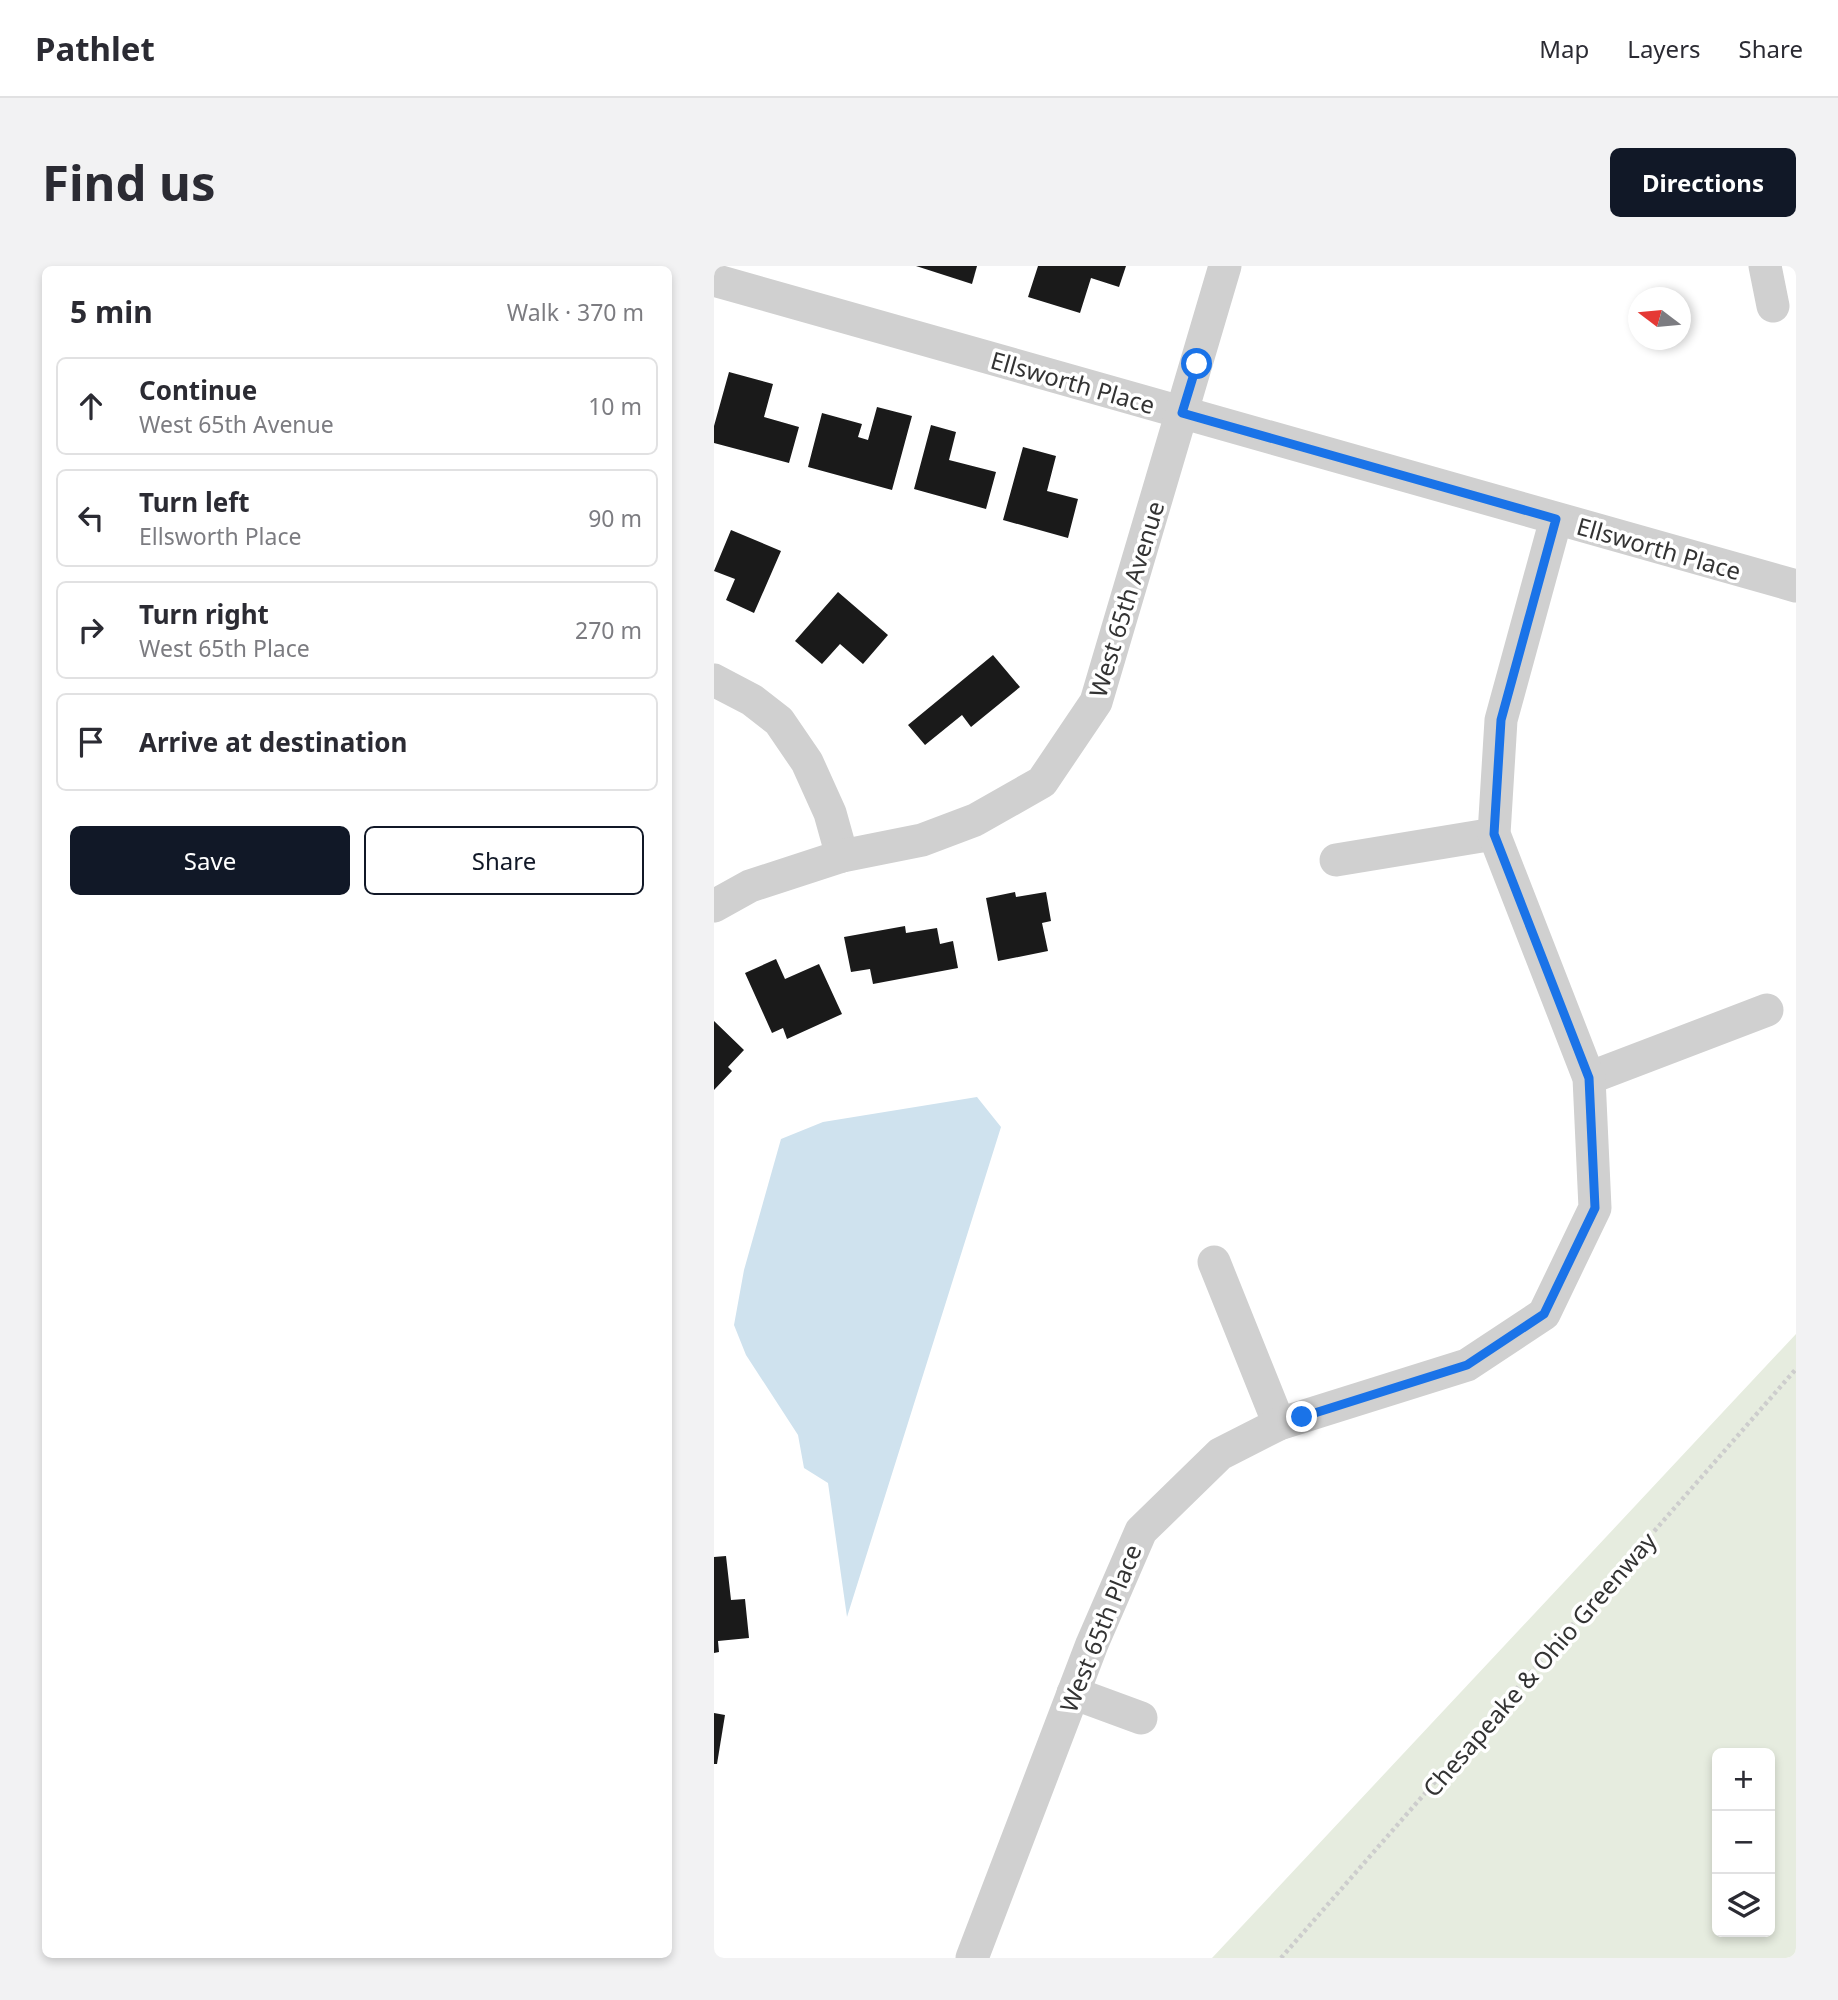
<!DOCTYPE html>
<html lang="en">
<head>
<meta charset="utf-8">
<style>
	body { margin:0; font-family:"Noto Sans",sans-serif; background:#f2f2f3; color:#2b2b33 }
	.controls { position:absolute; right:21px; bottom:21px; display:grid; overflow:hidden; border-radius:10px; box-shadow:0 4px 10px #0003 }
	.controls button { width:63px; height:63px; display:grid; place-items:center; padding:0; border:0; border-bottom:2px solid #e1e1e2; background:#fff; color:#2b2b33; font:35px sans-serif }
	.compass { position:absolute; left:914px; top:21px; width:63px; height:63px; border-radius:50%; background:#fff; box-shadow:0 4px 10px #0003; rotate:286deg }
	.stop { position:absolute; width:21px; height:21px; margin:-16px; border:5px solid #1a73e8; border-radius:50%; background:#fff }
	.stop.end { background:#1a73e8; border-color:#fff; box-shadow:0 2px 7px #0008 }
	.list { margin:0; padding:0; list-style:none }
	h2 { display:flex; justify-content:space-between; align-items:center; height:91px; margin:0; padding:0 28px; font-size:30px }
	h2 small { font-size:23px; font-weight:400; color:#7c7c81 }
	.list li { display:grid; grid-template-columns:46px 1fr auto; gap:21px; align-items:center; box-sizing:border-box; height:98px; margin:0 14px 14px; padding:0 14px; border:2px solid #e1e1e2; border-radius:10px }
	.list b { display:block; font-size:26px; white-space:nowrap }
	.list p { margin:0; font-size:23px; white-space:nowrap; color:#7c7c81 }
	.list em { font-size:23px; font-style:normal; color:#7c7c81 }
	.actions { display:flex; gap:14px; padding:21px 28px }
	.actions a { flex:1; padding:16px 0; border:2px solid #111827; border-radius:10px; text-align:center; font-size:24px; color:#111827 }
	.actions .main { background:#111827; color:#fff }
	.icon { flex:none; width:38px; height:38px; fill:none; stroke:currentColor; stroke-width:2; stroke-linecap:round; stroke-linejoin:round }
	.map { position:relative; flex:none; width:1082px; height:1692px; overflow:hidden; border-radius:10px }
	header { display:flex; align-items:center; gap:42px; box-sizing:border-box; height:98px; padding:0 35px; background:#fff; border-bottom:2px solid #e1e1e2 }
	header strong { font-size:33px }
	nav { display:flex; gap:38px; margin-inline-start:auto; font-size:24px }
	.intro { display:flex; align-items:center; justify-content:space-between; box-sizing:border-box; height:168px; padding:0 42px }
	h1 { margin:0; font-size:49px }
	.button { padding:18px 32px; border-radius:10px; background:#111827; color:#fff; font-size:24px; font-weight:700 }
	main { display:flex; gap:42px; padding:0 42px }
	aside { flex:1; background:#fff; border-radius:10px; box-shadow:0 4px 10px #0003 }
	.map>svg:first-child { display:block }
	.green { fill:#e6ecdf; fill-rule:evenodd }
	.water { fill:#cfe2ee }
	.building { fill:#1a1a1a }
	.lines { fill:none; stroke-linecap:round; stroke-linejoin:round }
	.path { stroke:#cdcdcd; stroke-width:4.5; stroke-dasharray:3.5 3.5; stroke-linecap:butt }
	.street { stroke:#d0d0d0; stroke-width:33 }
	.route { stroke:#1a73e8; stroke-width:9 }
	.labels { text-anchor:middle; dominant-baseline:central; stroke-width:7; stroke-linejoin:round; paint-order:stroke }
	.street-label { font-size:24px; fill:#333; stroke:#fff }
</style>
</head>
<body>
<header>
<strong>Pathlet</strong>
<nav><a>Map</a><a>Layers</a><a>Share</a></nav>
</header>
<div class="intro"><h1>Find us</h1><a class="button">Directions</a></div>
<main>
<aside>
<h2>5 min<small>Walk · 370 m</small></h2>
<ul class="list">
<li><svg class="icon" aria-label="ahead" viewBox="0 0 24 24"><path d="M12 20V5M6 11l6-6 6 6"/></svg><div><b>Continue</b><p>West 65th Avenue</p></div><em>10 m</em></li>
<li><svg class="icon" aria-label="left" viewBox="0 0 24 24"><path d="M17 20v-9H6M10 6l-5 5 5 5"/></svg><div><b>Turn left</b><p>Ellsworth Place</p></div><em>90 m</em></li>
<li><svg class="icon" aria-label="right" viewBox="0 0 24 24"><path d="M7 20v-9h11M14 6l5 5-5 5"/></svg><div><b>Turn right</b><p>West 65th Place</p></div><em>270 m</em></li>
<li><svg class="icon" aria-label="arrive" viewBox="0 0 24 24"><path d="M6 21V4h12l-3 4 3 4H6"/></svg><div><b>Arrive at destination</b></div></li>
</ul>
<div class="actions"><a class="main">Save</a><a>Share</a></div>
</aside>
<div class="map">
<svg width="1082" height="1692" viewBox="0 0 1082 1692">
	<rect width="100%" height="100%" fill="#fff"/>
	<path class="green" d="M1082 1068V1692H498ZM1003 1487H1056V1666H1003Z"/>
	<path class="water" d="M263 831 287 861 133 1351 114 1217 90 1202 84 1169 32 1089 20 1059 30 1004 67 873 109 856Z"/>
	<g class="building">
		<path d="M202 0H263L258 18Z"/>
		<path d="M324 0H412L405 21 377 12 366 47 314 31Z"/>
		<path d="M15 106 59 118 50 151 85 161 75 197 0 177V160Z"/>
		<path d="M163 141 198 150 178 224 94 201 108 147 148 158 144 171 154 174Z"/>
		<path d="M217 159 242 166 235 194 282 206 272 243 200 223Z"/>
		<path d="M309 181 342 190 333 225 364 233 354 272 289 254Z"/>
		<path d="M17 264 67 285 40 347 12 334 21 313 0 305Z"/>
		<path d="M124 326 174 369 149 398 126 378 108 398 81 375Z"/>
		<path d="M279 389 306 421 257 461 248 449 211 479 194 459Z"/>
		<path d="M301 626 302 631 332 626 337 655 328 657 334 685 284 695 272 632Z"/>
		<path d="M191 660 192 667 223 662 226 678 239 675 244 702 159 718 156 703 137 706 130 671Z"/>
		<path d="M62 693 71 713 105 698 128 748 73 773 69 762 58 767 31 707Z"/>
		<path d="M0 755 30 784 14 801 18 805 0 824Z"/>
		<path d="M12 1290 17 1334 31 1333 35 1372 4 1375 5 1386 0 1387V1291Z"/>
		<path d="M0 1447 11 1449 3 1498H0Z"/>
	</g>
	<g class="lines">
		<path class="path" d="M567 1692 1082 1103"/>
		<g class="street">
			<path d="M1051 0 1059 40"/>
			<path d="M0 14 1082 320"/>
			<path d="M0 414 38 434 65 455 93 496 116 547 128 590"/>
			<path d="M622 594 780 568"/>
			<path d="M0 640 36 620 128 590 208 574 261 554 328 516 382 436 511 0"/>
			<path d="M875 812 1053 744"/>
			<path d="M500 996 565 1158"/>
			<path d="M359 1427 427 1452"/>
			<path d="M258 1692 378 1378 427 1265 506 1188 565 1158 753 1099 830 1048 881 942 875 812 780 568 787 454 842 253"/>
		</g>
	</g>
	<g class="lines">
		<path class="route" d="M483 98 468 147 842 253 787 454 780 568 875 812 881 942 830 1048 753 1099 588 1151"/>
	</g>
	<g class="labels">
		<g class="street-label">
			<text transform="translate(359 116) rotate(16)">Ellsworth Place</text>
			<text transform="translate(945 282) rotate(16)">Ellsworth Place</text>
			<text transform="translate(412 333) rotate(-73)">West 65th Avenue</text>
			<text transform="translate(386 1362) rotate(-68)">West 65th Place</text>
			<text transform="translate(825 1398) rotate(-49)">Chesapeake &amp; Ohio Greenway</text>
		</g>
	</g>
</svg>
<div class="controls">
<button>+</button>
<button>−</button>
<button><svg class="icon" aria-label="layers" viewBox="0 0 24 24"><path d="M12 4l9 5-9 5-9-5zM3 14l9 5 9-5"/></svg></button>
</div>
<svg class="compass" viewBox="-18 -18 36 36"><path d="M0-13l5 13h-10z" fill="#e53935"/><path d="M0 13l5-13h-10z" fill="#7c7c81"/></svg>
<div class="stop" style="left:483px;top:98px"></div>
<div class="stop end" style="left:588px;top:1151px"></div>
</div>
</main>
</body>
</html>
